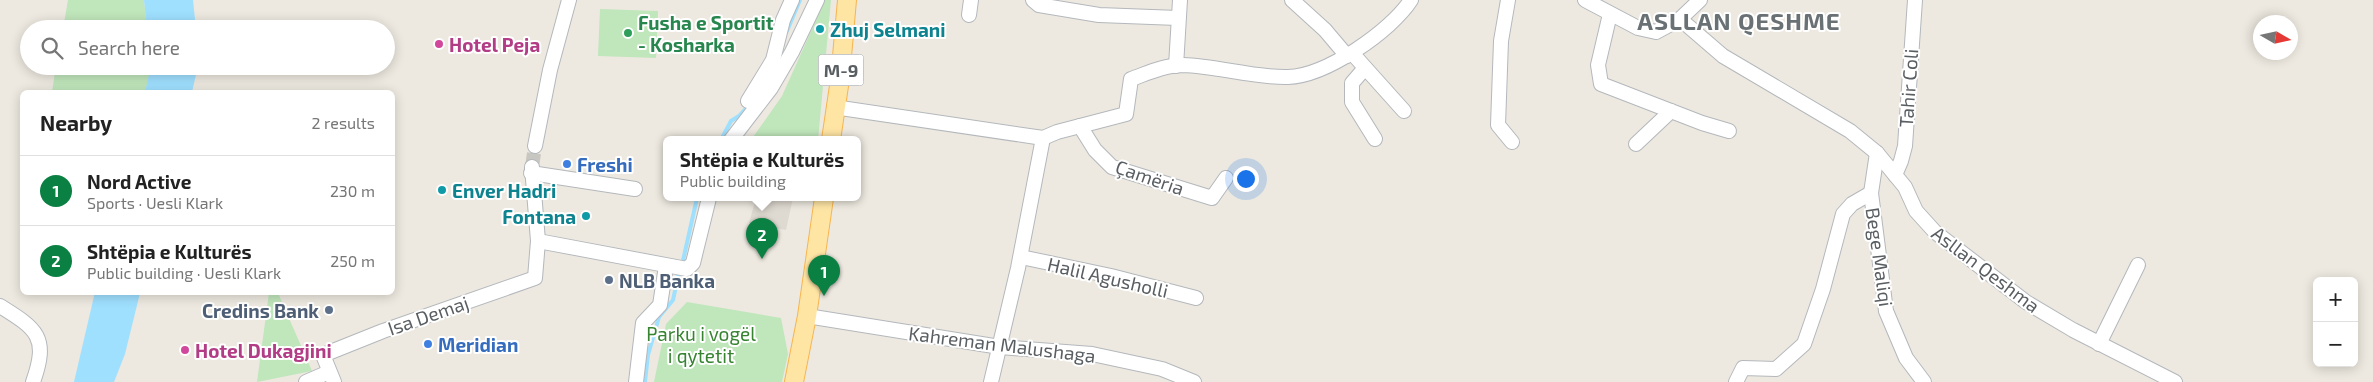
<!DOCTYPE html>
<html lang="en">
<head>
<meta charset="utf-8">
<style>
	body { margin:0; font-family:"Exo 2",sans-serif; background:#f2f2f2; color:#222 }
	.controls { position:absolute; right:15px; bottom:15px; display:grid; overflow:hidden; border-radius:8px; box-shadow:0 2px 12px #0003 }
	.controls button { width:45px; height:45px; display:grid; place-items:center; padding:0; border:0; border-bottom:1px solid #e0e0e0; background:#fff; color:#222; font:25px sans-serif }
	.compass { position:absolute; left:2253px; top:15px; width:45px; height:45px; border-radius:50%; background:#fff; box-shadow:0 2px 12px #0003; rotate:99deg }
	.you { position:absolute; left:1245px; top:178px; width:18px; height:18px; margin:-12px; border:4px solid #fff; border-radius:50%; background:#1a73e8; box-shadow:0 0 0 8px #1a73e833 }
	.badge { display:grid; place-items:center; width:32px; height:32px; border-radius:50%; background:#0b8043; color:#fff; font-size:16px; font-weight:700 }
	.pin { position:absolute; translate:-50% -41px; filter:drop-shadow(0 1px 2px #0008) }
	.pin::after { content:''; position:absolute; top:26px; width:18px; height:15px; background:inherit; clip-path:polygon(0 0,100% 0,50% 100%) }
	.popup { position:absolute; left:663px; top:136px; width:198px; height:65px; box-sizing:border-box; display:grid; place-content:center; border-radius:8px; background:#fff; filter:drop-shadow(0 1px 4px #0005); font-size:16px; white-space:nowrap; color:#767676 }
	.popup b { font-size:19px; color:#222 }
	.popup::after { content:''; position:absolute; left:50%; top:100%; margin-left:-10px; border:10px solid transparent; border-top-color:#fff }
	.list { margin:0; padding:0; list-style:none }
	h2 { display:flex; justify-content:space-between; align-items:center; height:65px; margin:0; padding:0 20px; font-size:21px }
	h2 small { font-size:16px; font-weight:400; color:#767676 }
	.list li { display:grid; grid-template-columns:32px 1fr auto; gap:15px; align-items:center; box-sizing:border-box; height:70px; padding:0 20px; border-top:1px solid #e0e0e0 }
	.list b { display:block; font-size:19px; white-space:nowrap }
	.list p { margin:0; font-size:16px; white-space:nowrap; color:#767676 }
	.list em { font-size:16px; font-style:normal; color:#767676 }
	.icon { flex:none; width:28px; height:28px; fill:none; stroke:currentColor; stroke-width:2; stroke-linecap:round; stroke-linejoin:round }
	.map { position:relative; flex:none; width:2373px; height:382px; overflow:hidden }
	.search { position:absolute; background:#fff; box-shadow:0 2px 12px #0003; left:20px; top:20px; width:375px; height:55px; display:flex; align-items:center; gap:12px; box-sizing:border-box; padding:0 18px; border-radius:28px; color:#767676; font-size:19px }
	.panel { position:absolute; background:#fff; box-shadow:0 2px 12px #0003; left:20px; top:90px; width:375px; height:205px; border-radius:8px }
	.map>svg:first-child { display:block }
	.education { fill:#dfdad1 }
	.green { fill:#c0e6bb }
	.water { fill:#9fe0ff }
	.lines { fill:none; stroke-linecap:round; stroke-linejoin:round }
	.stream { stroke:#9fe0ff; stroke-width:4 }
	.minor-tunnel { stroke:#c8c6c0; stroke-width:14; stroke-dasharray:14 7; stroke-linecap:butt }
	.minor-casing { stroke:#b4b8bc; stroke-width:16 }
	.major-casing { stroke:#f7b54f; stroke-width:20 }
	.minor { stroke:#fff; stroke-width:14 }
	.major { stroke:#ffe5a4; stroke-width:18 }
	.culture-dot { fill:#0f9aa8; stroke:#fff; stroke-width:2 }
	.leisure-dot { fill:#2e9e5b; stroke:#fff; stroke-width:2 }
	.hotel-dot { fill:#d1479c; stroke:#fff; stroke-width:2 }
	.shop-dot { fill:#3f7fe0; stroke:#fff; stroke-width:2 }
	.service-dot { fill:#5c6f8a; stroke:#fff; stroke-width:2 }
	.labels { text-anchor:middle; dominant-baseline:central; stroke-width:4; stroke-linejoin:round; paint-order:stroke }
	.shield { fill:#fff; stroke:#8b8e91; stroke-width:1 }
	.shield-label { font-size:18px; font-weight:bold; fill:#595e62 }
	.leisure-label { font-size:19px; font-weight:bold; fill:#27864d; stroke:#fff; text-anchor:start }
	.culture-label { font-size:19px; font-weight:bold; fill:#0d838f; stroke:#fff; text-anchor:start }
	.hotel-label { font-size:19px; font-weight:bold; fill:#b23c85; stroke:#fff; text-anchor:start }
	.street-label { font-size:19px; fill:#595e62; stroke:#fff }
	.shop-label { font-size:19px; font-weight:bold; fill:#366cbe; stroke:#fff; text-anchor:start }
	.service-label { font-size:19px; font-weight:bold; fill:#4e5e75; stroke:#fff; text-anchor:start }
	.park-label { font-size:19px; fill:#368330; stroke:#fff }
	.district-label { font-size:24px; font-weight:bold; letter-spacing:1px; fill:#6a7174; stroke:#fff }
</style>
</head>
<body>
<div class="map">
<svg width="2373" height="382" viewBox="0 0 2373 382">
	<rect width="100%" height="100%" fill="#ede9e0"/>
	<path class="education" d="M756 198H793L786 230 749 223Z"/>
	<g class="green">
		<path d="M68 0H144L147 29H63Z"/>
		<path d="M825 0H831L818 140H751L782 96Z"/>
		<path d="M600 9 658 11 656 58 598 56Z"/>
		<path d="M56 66H151V69L145 92H52Z"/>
		<path d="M269 293H278L312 371 257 382Z"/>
		<path d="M687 302 781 318 788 354 782 382H654L666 324Z"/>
	</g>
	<g class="water">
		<path d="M144 0H193L196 29H147Z"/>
		<path d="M151 66H198L192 92H145Z"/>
		<path d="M95 292 140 293 125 354 114 382H74Z"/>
	</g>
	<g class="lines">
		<g class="stream">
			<path d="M787 31 800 0"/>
			<path d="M721 140 731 121 739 116 750 104"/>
			<path d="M682 265 697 198"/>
			<path d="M645 382 648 355 659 317 673 300 679 272"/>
		</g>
		<path class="minor-tunnel" d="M532 167 535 146"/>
		<defs>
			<g id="minor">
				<path d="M1033 0 1039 5 1099 15 1178 18"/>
				<path d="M1292 0 1325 30 1347 56"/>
				<path d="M1508 0 1501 41 1498 125 1512 142"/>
				<path d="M1585 0 1638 28 1656 32 1680 19 1700 0"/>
				<path d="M1610 14 1598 65 1601 84 1702 123 1729 131"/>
				<path d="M969 15 971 0"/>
				<path d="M1680 19 1723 56 1850 131 1877 153 1905 187 1916 211 1935 232 2026 302 2073 330 2175 382"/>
				<path d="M1352 53 1404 111"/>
				<path d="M1176 66 1180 0"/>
				<path d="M1365 68 1352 83V102L1375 139"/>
				<path d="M748 101 773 60 783 20 792 0"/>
				<path d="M834 107 1043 138 1057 132 1126 114 1131 79C1148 73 1165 65 1183 65 1217 66 1254 78 1288 77 1326 76 1391 31 1411 0"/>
				<path d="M1080 126 1095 150 1112 167 1212 198 1226 178"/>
				<path d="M731 140 771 88 792 52 817 0"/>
				<path d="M1636 144 1671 111"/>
				<path d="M535 146 550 70 569 0"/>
				<path d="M1877 153 1871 193 1886 311 1906 358 1924 382"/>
				<path d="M531 173 635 189"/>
				<path d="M1895 175 1901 161 1905 146 1915 0"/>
				<path d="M538 241 687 269 693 263 709 198"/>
				<path d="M1021 257 1111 276 1196 298"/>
				<path d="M0 306C37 329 49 337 33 382"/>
				<path d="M807 316 1000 347 1092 354 1162 369 1194 382"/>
				<path d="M2099 344 2138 265"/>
				<path d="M306 382 329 372"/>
				<path d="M334 382 323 355 383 331 535 278 538 241 532 167"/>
				<path d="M636 382 643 323 660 305 666 266"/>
				<path d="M991 382 1018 268 1043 138"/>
				<path d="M1736 382 1743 368 1776 369 1804 344 1823 289 1843 214 1852 204 1871 193"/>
			</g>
			<g id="major">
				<path d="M831 140 840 79 847 0"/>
				<path d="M794 382 807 316 824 198"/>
			</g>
		</defs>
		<use href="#minor" class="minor-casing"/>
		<use href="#major" class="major-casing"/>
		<use href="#minor" class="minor"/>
		<use href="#major" class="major"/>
	</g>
	<g class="culture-dot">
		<circle cx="820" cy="29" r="5"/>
		<circle cx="442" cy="190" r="5"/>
		<circle cx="586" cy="216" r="5"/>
	</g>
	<circle class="leisure-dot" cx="628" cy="33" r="5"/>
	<g class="hotel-dot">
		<circle cx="439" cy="44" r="5"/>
		<circle cx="185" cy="350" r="5"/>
	</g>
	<g class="shop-dot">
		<circle cx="567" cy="164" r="5"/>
		<circle cx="428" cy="344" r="5"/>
	</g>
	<g class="service-dot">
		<circle cx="609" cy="280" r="5"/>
		<circle cx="329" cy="310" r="5"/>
	</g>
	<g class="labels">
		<rect class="shield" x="818.5" y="54.5" width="45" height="31" rx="4"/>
		<g class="shield-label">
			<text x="841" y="70">M-9</text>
		</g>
		<g class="leisure-label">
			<text x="638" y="22">Fusha e Sportit<tspan x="638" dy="22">- Kosharka</tspan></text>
		</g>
		<g class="culture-label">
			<text x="830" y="29">Zhuj Selmani</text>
			<text x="452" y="190">Enver Hadri</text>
			<text x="576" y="216" text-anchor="end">Fontana</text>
		</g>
		<g class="hotel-label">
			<text x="449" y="44">Hotel Peja</text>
			<text x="195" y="350">Hotel Dukagjini</text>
		</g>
		<g class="street-label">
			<text transform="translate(1908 88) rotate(-86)">Tahir Coli</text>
			<text transform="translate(1150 177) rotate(19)">Çamëria</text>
			<text transform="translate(1880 257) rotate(82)">Bege Maliqi</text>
			<text transform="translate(1986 269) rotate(37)">Asllan Qeshma</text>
			<text transform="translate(1108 277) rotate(13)">Halil Agusholli</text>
			<text transform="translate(428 315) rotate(-19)">Isa Demaj</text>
			<text transform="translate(1002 344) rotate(7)">Kahreman Malushaga</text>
		</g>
		<g class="shop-label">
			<text x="577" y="164">Freshi</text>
			<text x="438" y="344">Meridian</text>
		</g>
		<g class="service-label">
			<text x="619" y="280">NLB Banka</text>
			<text x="319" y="310" text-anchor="end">Credins Bank</text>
		</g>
		<g class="park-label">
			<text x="701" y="333">Parku i vogël<tspan x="701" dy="22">i qytetit</tspan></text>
		</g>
		<g class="district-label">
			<text x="1739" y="20">ASLLAN QESHME</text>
		</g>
	</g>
</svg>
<div class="controls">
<button>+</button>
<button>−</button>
</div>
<svg class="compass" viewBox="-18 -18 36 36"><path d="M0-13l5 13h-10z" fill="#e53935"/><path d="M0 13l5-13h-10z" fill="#767676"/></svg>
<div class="you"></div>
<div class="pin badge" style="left:824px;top:296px">1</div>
<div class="pin badge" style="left:762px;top:259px">2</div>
<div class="popup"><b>Shtëpia e Kulturës</b>Public building</div>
<div class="search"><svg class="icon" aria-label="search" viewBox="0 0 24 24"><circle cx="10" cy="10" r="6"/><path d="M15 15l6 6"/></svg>Search here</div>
<section class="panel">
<h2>Nearby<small>2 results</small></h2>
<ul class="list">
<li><span class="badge">1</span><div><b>Nord Active</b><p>Sports · Uesli Klark</p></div><em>230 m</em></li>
<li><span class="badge">2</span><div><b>Shtëpia e Kulturës</b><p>Public building · Uesli Klark</p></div><em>250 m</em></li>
</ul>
</section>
</div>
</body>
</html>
